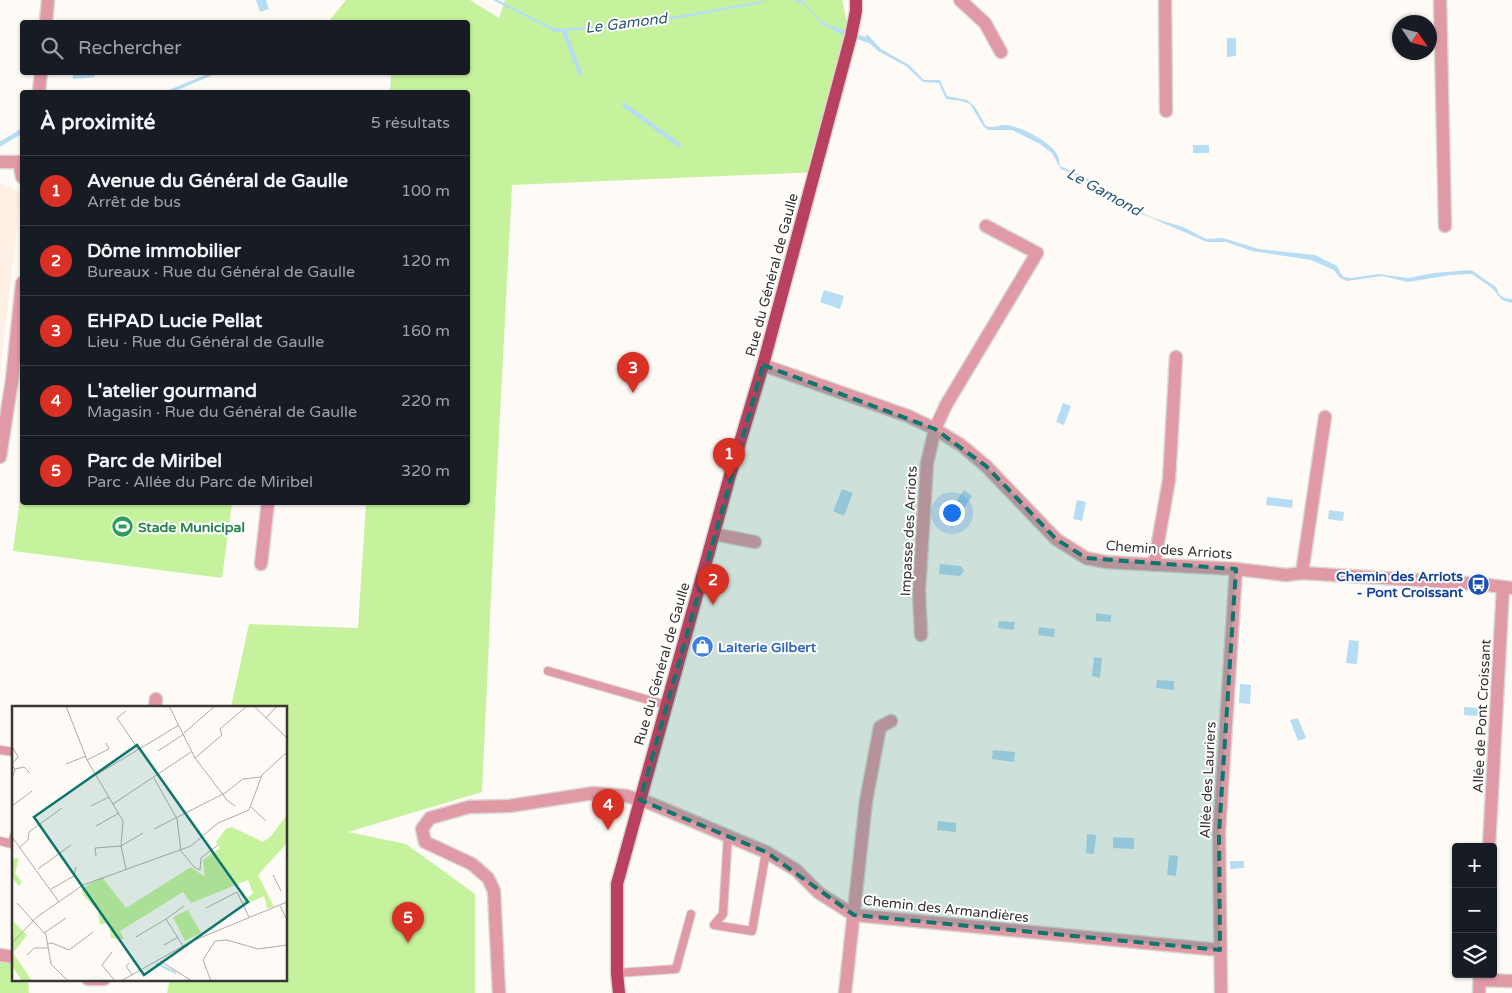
<!DOCTYPE html>
<html lang="fr">
<head>
<meta charset="utf-8">
<style>
	body { margin:0; font-family:"Varela Round",sans-serif; background:#242831; color:#f1f3f6 }
	.controls { position:absolute; right:15px; bottom:15px; display:grid; overflow:hidden; border-radius:5px; box-shadow:0 1px 4px #0004 }
	.controls button { width:45px; height:45px; display:grid; place-items:center; padding:0; border:0; border-bottom:1px solid #363941; background:#171b24; color:#f1f3f6; font:25px sans-serif }
	.compass { position:absolute; left:1392px; top:15px; width:45px; height:45px; border-radius:50%; background:#171b24; box-shadow:0 1px 4px #0004; rotate:125deg }
	.you { position:absolute; left:951px; top:512px; width:18px; height:18px; margin:-12px; border:4px solid #fff; border-radius:50%; background:#1a73e8; box-shadow:0 0 0 8px #1a73e833 }
	.badge { display:grid; place-items:center; width:32px; height:32px; border-radius:50%; background:#d93025; color:#fff; font-size:16px; font-weight:700 }
	.pin { position:absolute; translate:-50% -41px; filter:drop-shadow(0 1px 2px #0008) }
	.pin::after { content:''; position:absolute; top:26px; width:18px; height:15px; background:inherit; clip-path:polygon(0 0,100% 0,50% 100%) }
	.list { margin:0; padding:0; list-style:none }
	h2 { display:flex; justify-content:space-between; align-items:center; height:65px; margin:0; padding:0 20px; font-size:21px }
	h2 small { font-size:16px; font-weight:400; color:#9ea1a6 }
	.list li { display:grid; grid-template-columns:32px 1fr auto; gap:15px; align-items:center; box-sizing:border-box; height:70px; padding:0 20px; border-top:1px solid #363941 }
	.list b { display:block; font-size:19px; white-space:nowrap }
	.list p { margin:0; font-size:16px; white-space:nowrap; color:#9ea1a6 }
	.list em { font-size:16px; font-style:normal; color:#9ea1a6 }
	.icon { flex:none; width:28px; height:28px; fill:none; stroke:currentColor; stroke-width:2; stroke-linecap:round; stroke-linejoin:round }
	.map { position:relative; flex:none; width:1512px; height:993px; overflow:hidden }
	.search { position:absolute; background:#171b24; box-shadow:0 1px 4px #0004; left:20px; top:20px; width:450px; height:55px; display:flex; align-items:center; gap:12px; box-sizing:border-box; padding:0 18px; border-radius:5px; color:#9ea1a6; font-size:19px }
	.panel { position:absolute; background:#171b24; box-shadow:0 1px 4px #0004; left:20px; top:90px; width:450px; height:415px; border-radius:5px }
	.map>svg:first-child { display:block }
	.built { fill:#fef0e4 }
	.green { fill:#c6f29d }
	.water { fill:#b6ddf3 }
	.lines { fill:none; stroke-linecap:round; stroke-linejoin:round }
	.stream { stroke:#b6ddf3; stroke-width:4.5 }
	.service-casing { stroke:#dbd7d3; stroke-width:10 }
	.minor-casing { stroke:#dbd7d3; stroke-width:15 }
	.primary-casing { stroke:#dbd7d3; stroke-width:15 }
	.service { stroke:#df9aa6; stroke-width:8 }
	.minor { stroke:#df9aa6; stroke-width:12 }
	.primary { stroke:#ba4060; stroke-width:12 }
	.marked { fill:#0f766e; fill-opacity:0.2; stroke:#0f766e; stroke-width:4; stroke-dasharray:10 6; stroke-linejoin:round }
	.labels { text-anchor:middle; dominant-baseline:central; stroke-width:4; stroke-linejoin:round; paint-order:stroke }
	.street-label { font-size:14px; fill:#393633; stroke:#fff }
	.leisure-label { font-size:14px; font-weight:bold; fill:#27864d; stroke:#fff; text-anchor:start }
	.transit-label { font-size:14px; font-weight:bold; fill:#164399; stroke:#fff; text-anchor:end }
	.shop-label { font-size:14px; font-weight:bold; fill:#366cbe; stroke:#fff; text-anchor:start }
	.water-label { font-size:15px; font-style:italic; fill:#2c5a71; stroke:#fff }
	.inset-river { fill:none; stroke:#b6ddf3; stroke-width:2.5 }
	.inset-road { fill:none; stroke:#afaca8; stroke-width:1 }
	.view { fill:#0f766e; fill-opacity:0.15; stroke:#0f766e; stroke-width:2.5 }
	.inset-edge { fill:none; stroke:#393633; stroke-width:2.5 }
</style>
</head>
<body>
<div class="map">
<svg width="1512" height="993" viewBox="0 0 1512 993">
	<rect width="100%" height="100%" fill="#fefaf6"/>
	<path class="built" d="M0 183 21 192 0 374Z"/>
	<g class="green">
		<path d="M346 0H470L499 18 505 0H842L854 52 820 172 512 185 495 511 482 792 348 832 406 844 475 894V993H167L170 979H286V707H231L249 624 358 628 366 503 468 502V92H390L391 73 468 72V22H328Z"/>
		<path d="M22 484V502L232 503 222 578 13 551Z"/>
		<path d="M0 961 14 964V979H28L29 993H0Z"/>
	</g>
	<g class="water">
		<path d="M256 0H266L269 9 260 12Z"/>
		<path d="M493 0H498L551 27 562 29 643 22 767 0 758 4 641 25 555 32Z"/>
		<path d="M794 0H802L821 21 840 30V33L821 24 807 7Z"/>
		<path d="M867 34 881 49 909 65 924 80H940L947 96 967 100 975 107 986 126C992 129 998 125 1005 125 1018 125 1051 142 1057 154 1059 158 1059 162 1060 166L1090 180 1112 198 1128 202 1127 205 1153 218 1183 227 1206 239 1223 238 1259 249 1315 255 1337 266 1341 274 1344 277 1351 278 1379 274 1408 278 1434 273 1471 270 1496 287 1499 294 1504 298 1512 299V303L1502 300 1492 288 1472 274 1450 275 1408 282 1382 276 1347 281 1340 278 1334 270 1311 260 1252 251 1226 242H1207L1110 200 1082 178 1061 169 1052 153 1040 144 1012 130H989L984 127 970 104 962 101 946 99 939 83 923 82 906 66 878 51 865 39Z"/>
		<path d="M1227 38H1236V56L1227 57Z"/>
		<path d="M73 73H94L95 77 73 79Z"/>
		<path d="M210 73H217L173 92H164Z"/>
		<rect x="1193" y="145" width="16" height="8"/>
		<path d="M824 290 844 296 840 309 820 302Z"/>
		<path d="M1063 403 1071 406 1064 425 1056 422Z"/>
		<path d="M842 489 853 493 844 516 833 511Z"/>
		<path d="M964 490 972 496 960 514 955 513 952 508Z"/>
		<path d="M1267 497 1293 500 1292 508 1266 505Z"/>
		<path d="M1077 500 1086 502 1082 521 1073 519Z"/>
		<path d="M1329 510 1344 512 1343 521 1328 519Z"/>
		<path d="M940 564 961 566 964 571 960 576 939 574Z"/>
		<path d="M1096 613 1111 615V622L1096 621Z"/>
		<path d="M999 621 1015 622 1014 630 998 628Z"/>
		<path d="M1039 627 1055 629 1054 637 1038 635Z"/>
		<path d="M1349 640 1359 641 1357 664 1346 663Z"/>
		<path d="M1094 657 1102 658 1100 678 1092 676Z"/>
		<path d="M1157 680 1174 681V690L1156 688Z"/>
		<path d="M1240 684 1251 685 1250 704 1239 703Z"/>
		<path d="M1464 707 1480 708 1479 716 1464 715Z"/>
		<path d="M1298 718 1306 738 1298 741 1290 720Z"/>
		<path d="M993 750 1015 752 1014 762 992 759Z"/>
		<path d="M938 821 956 823V832L937 830Z"/>
		<path d="M1087 834 1096 835 1094 854 1086 853Z"/>
		<path d="M1113 837 1134 838V849L1113 848Z"/>
		<path d="M1169 855 1178 856 1176 876 1167 875Z"/>
		<path d="M1230 861H1244V868L1230 869Z"/>
	</g>
	<g class="lines">
		<g class="stream">
			<path d="M835 29 870 41"/>
			<path d="M564 31 580 73"/>
			<path d="M624 105 679 145"/>
			<path d="M0 144 22 131"/>
		</g>
		<defs>
			<g id="service">
				<path d="M548 671 666 705"/>
				<path d="M0 750 14 752"/>
				<path d="M728 835 723 914 714 925 752 931 766 852"/>
				<path d="M0 841 12 844 14 836"/>
				<path d="M617 973 676 969 691 914"/>
			</g>
			<g id="minor">
				<path d="M960 0 985 23 1001 52"/>
				<path d="M1165 0 1166 111"/>
				<path d="M1440 0 1445 226"/>
				<path d="M46 22 48 0"/>
				<path d="M39 92 41 72"/>
				<path d="M0 162H19"/>
				<path d="M19 162 22 177"/>
				<path d="M763 365 908 416 935 429 961 445 986 466 1056 539 1086 558 1106 562 1236 569 1286 575 1302 573 1479 584 1512 588"/>
				<path d="M0 457 12 380 22 283"/>
				<path d="M714 534 755 542"/>
				<path d="M261 564 268 502"/>
				<path d="M1154 565 1169 480 1176 357"/>
				<path d="M1302 573 1325 417"/>
				<path d="M921 635 919 591 927 463 935 429 946 405 1037 253 986 226"/>
				<path d="M155 707 156 699"/>
				<path d="M1489 847 1503 587"/>
				<path d="M0 955 14 957"/>
				<path d="M88 979H104"/>
				<path d="M1480 980 1512 981"/>
				<path d="M499 993 494 891 488 878 472 864 425 842 422 829 430 818 469 807 509 806 594 793 627 796 652 804 766 852 796 870 819 893 854 915 1220 950"/>
				<path d="M845 993 866 801 880 727 891 721"/>
				<path d="M1221 993 1219 833 1236 569"/>
				<path d="M1479 993 1480 974"/>
			</g>
			<path id="primary" d="M619 993 617 973V884L729 479 763 365 851 36 856 11V0"/>
		</defs>
		<use href="#service" class="service-casing"/>
		<use href="#minor" class="minor-casing"/>
		<use href="#primary" class="primary-casing"/>
		<use href="#service" class="service"/>
		<use href="#minor" class="minor"/>
		<use href="#primary" class="primary"/>
	</g>
	<path class="marked" d="M763 365 935 429 986 466 1056 539 1086 558 1236 569 1219 833 1220 950 854 915 766 852 640 800Z"/>
	<defs>
		<symbol id="stadium-disc" viewBox="-11 -11 22 22"><circle r="9.5" fill="#2e9e5b" stroke="#fff"/><path d="M0-5a6.5 5 0 1 0 0 10a6.5 5 0 1 0 0-10ZM-3.5-1.8h7v3.6h-7Z" fill="#fff"/></symbol>
		<symbol id="bus-disc" viewBox="-11 -11 22 22"><circle r="9.5" fill="#1a4fb4" stroke="#fff"/><path d="M-5-6H5V4H4V6H2V4H-2V6H-4V4H-5ZM-3.5-4V0h7V-4ZM-3.5 1.2v1.5H-2V1.2ZM2 1.2v1.5H3.5V1.2Z" fill="#fff"/></symbol>
		<symbol id="shop-disc" viewBox="-11 -11 22 22"><circle r="9.5" fill="#3f7fe0" stroke="#fff"/><path d="M-5-2.5h2.3a2.7 3.5 0 0 1 5.4 0H5L5.5 6h-11ZM-1.5-2.5h3a1.5 2.3 0 0 0-3 0Z" fill="#fff"/></symbol>
	</defs>
	<g fill-rule="evenodd">
		<use href="#stadium-disc" x="110" y="514" width="25" height="25"/>
		<use href="#bus-disc" x="1466" y="572" width="25" height="25"/>
		<use href="#shop-disc" x="690" y="634" width="25" height="25"/>
	</g>
	<g class="labels">
		<g class="street-label">
			<text transform="translate(772 275) rotate(-75)">Rue du Général de Gaulle</text>
			<text transform="translate(909 531) rotate(-87)">Impasse des Arriots</text>
			<text transform="translate(1169 550) rotate(4)">Chemin des Arriots</text>
			<text transform="translate(662 664) rotate(-74)">Rue du Général de Gaulle</text>
			<text transform="translate(1482 716) rotate(-87)">Allée de Pont Croissant</text>
			<text transform="translate(1208 780) rotate(-87)">Allée des Lauriers</text>
			<text transform="translate(946 909) rotate(6)">Chemin des Armandières</text>
		</g>
		<g class="leisure-label">
			<text x="138" y="527">Stade Municipal</text>
		</g>
		<g class="transit-label">
			<text x="1463" y="576">Chemin des Arriots<tspan x="1463" dy="16">- Pont Croissant</tspan></text>
		</g>
		<g class="shop-label">
			<text x="718" y="647">Laiterie Gilbert</text>
		</g>
		<g class="water-label">
			<text transform="translate(626 23) rotate(-7)">Le Gamond</text>
			<text transform="translate(1104 192) rotate(29)">Le Gamond</text>
		</g>
	</g>
	<g transform="translate(12 706)">
		<rect width="275" height="275" fill="#fefaf6"/>
		<path d="M275 109V137L246 169 262 201 255 202 252 190 232 199 231 196 241 187 236 174 179 197 171 186 108 225 112 233 99 232 97 216 88 219 86 205 72 190 69 183 90 171 114 202 179 161 193 171 191 154 208 142 204 136 214 123 220 121 251 136 259 130ZM7 152 3 167 10 176 7 180 0 172V153ZM176 204 189 227 173 235 161 211ZM2 216 15 229 1 247 20 275H10L0 260Z" fill="#c6f29d"/>
		<path class="inset-river" d="M144 257 164 267"/>
		<path class="inset-road" d="M54 0 75 54 111 115 109 140 114 163M157 0 183 52 215 94 223 100M242 0 275 32M114 5 105 12 126 43M254 12 265 0M172 27 203 0M146 45 172 28M183 52 210 29 208 23 235 0M75 54 97 43 94 37M0 58 6 51 1 42M54 58 74 50M3 63 12 61 18 67M84 69 167 19M0 72 3 64 0 58M142 72 165 113 169 145 182 161 188 164 189 152 206 139M101 98 179 46M0 100 20 85M79 100 97 91M239 101 254 115M84 120 107 107M142 123 213 87 231 73 249 71M0 131 47 196M8 141 16 134 17 126 50 102M84 150 83 142 109 140 131 127M26 163 59 139M261 169 269 185M39 183 62 170 64 161M5 197 34 229 39 258 56 275M268 200 275 214M194 202 225 186 237 211M154 213 172 200M32 227 54 212M124 231 154 213 171 240M0 237 25 211 71 179 179 140 206 117 237 104 250 69 275 46M36 238 40 237 57 244 81 226M152 239 166 231M100 246 90 259 103 275M15 249 22 242H37M148 255 180 275M117 257 114 260 120 269M109 275 178 236 275 196M199 275 191 254 203 235 215 234 246 243 275 239"/>
		<path class="view" d="M125 39 236 196 132 269 22 111Z"/>
		<rect width="275" height="275" class="inset-edge"/>
	</g>
</svg>
<div class="controls">
<button>+</button>
<button>−</button>
<button><svg class="icon" aria-label="layers" viewBox="0 0 24 24"><path d="M12 4l9 5-9 5-9-5zM3 14l9 5 9-5"/></svg></button>
</div>
<svg class="compass" viewBox="-18 -18 36 36"><path d="M0-13l5 13h-10z" fill="#e53935"/><path d="M0 13l5-13h-10z" fill="#9ea1a6"/></svg>
<div class="you"></div>
<div class="pin badge" style="left:729px;top:479px">1</div>
<div class="pin badge" style="left:713px;top:605px">2</div>
<div class="pin badge" style="left:633px;top:393px">3</div>
<div class="pin badge" style="left:608px;top:830px">4</div>
<div class="pin badge" style="left:408px;top:943px">5</div>
<div class="search"><svg class="icon" aria-label="search" viewBox="0 0 24 24"><circle cx="10" cy="10" r="6"/><path d="M15 15l6 6"/></svg>Rechercher</div>
<section class="panel">
<h2>À proximité<small>5 résultats</small></h2>
<ul class="list">
<li><span class="badge">1</span><div><b>Avenue du Général de Gaulle</b><p>Arrêt de bus</p></div><em>100 m</em></li>
<li><span class="badge">2</span><div><b>Dôme immobilier</b><p>Bureaux · Rue du Général de Gaulle</p></div><em>120 m</em></li>
<li><span class="badge">3</span><div><b>EHPAD Lucie Pellat</b><p>Lieu · Rue du Général de Gaulle</p></div><em>160 m</em></li>
<li><span class="badge">4</span><div><b>L'atelier gourmand</b><p>Magasin · Rue du Général de Gaulle</p></div><em>220 m</em></li>
<li><span class="badge">5</span><div><b>Parc de Miribel</b><p>Parc · Allée du Parc de Miribel</p></div><em>320 m</em></li>
</ul>
</section>
</div>
</body>
</html>
